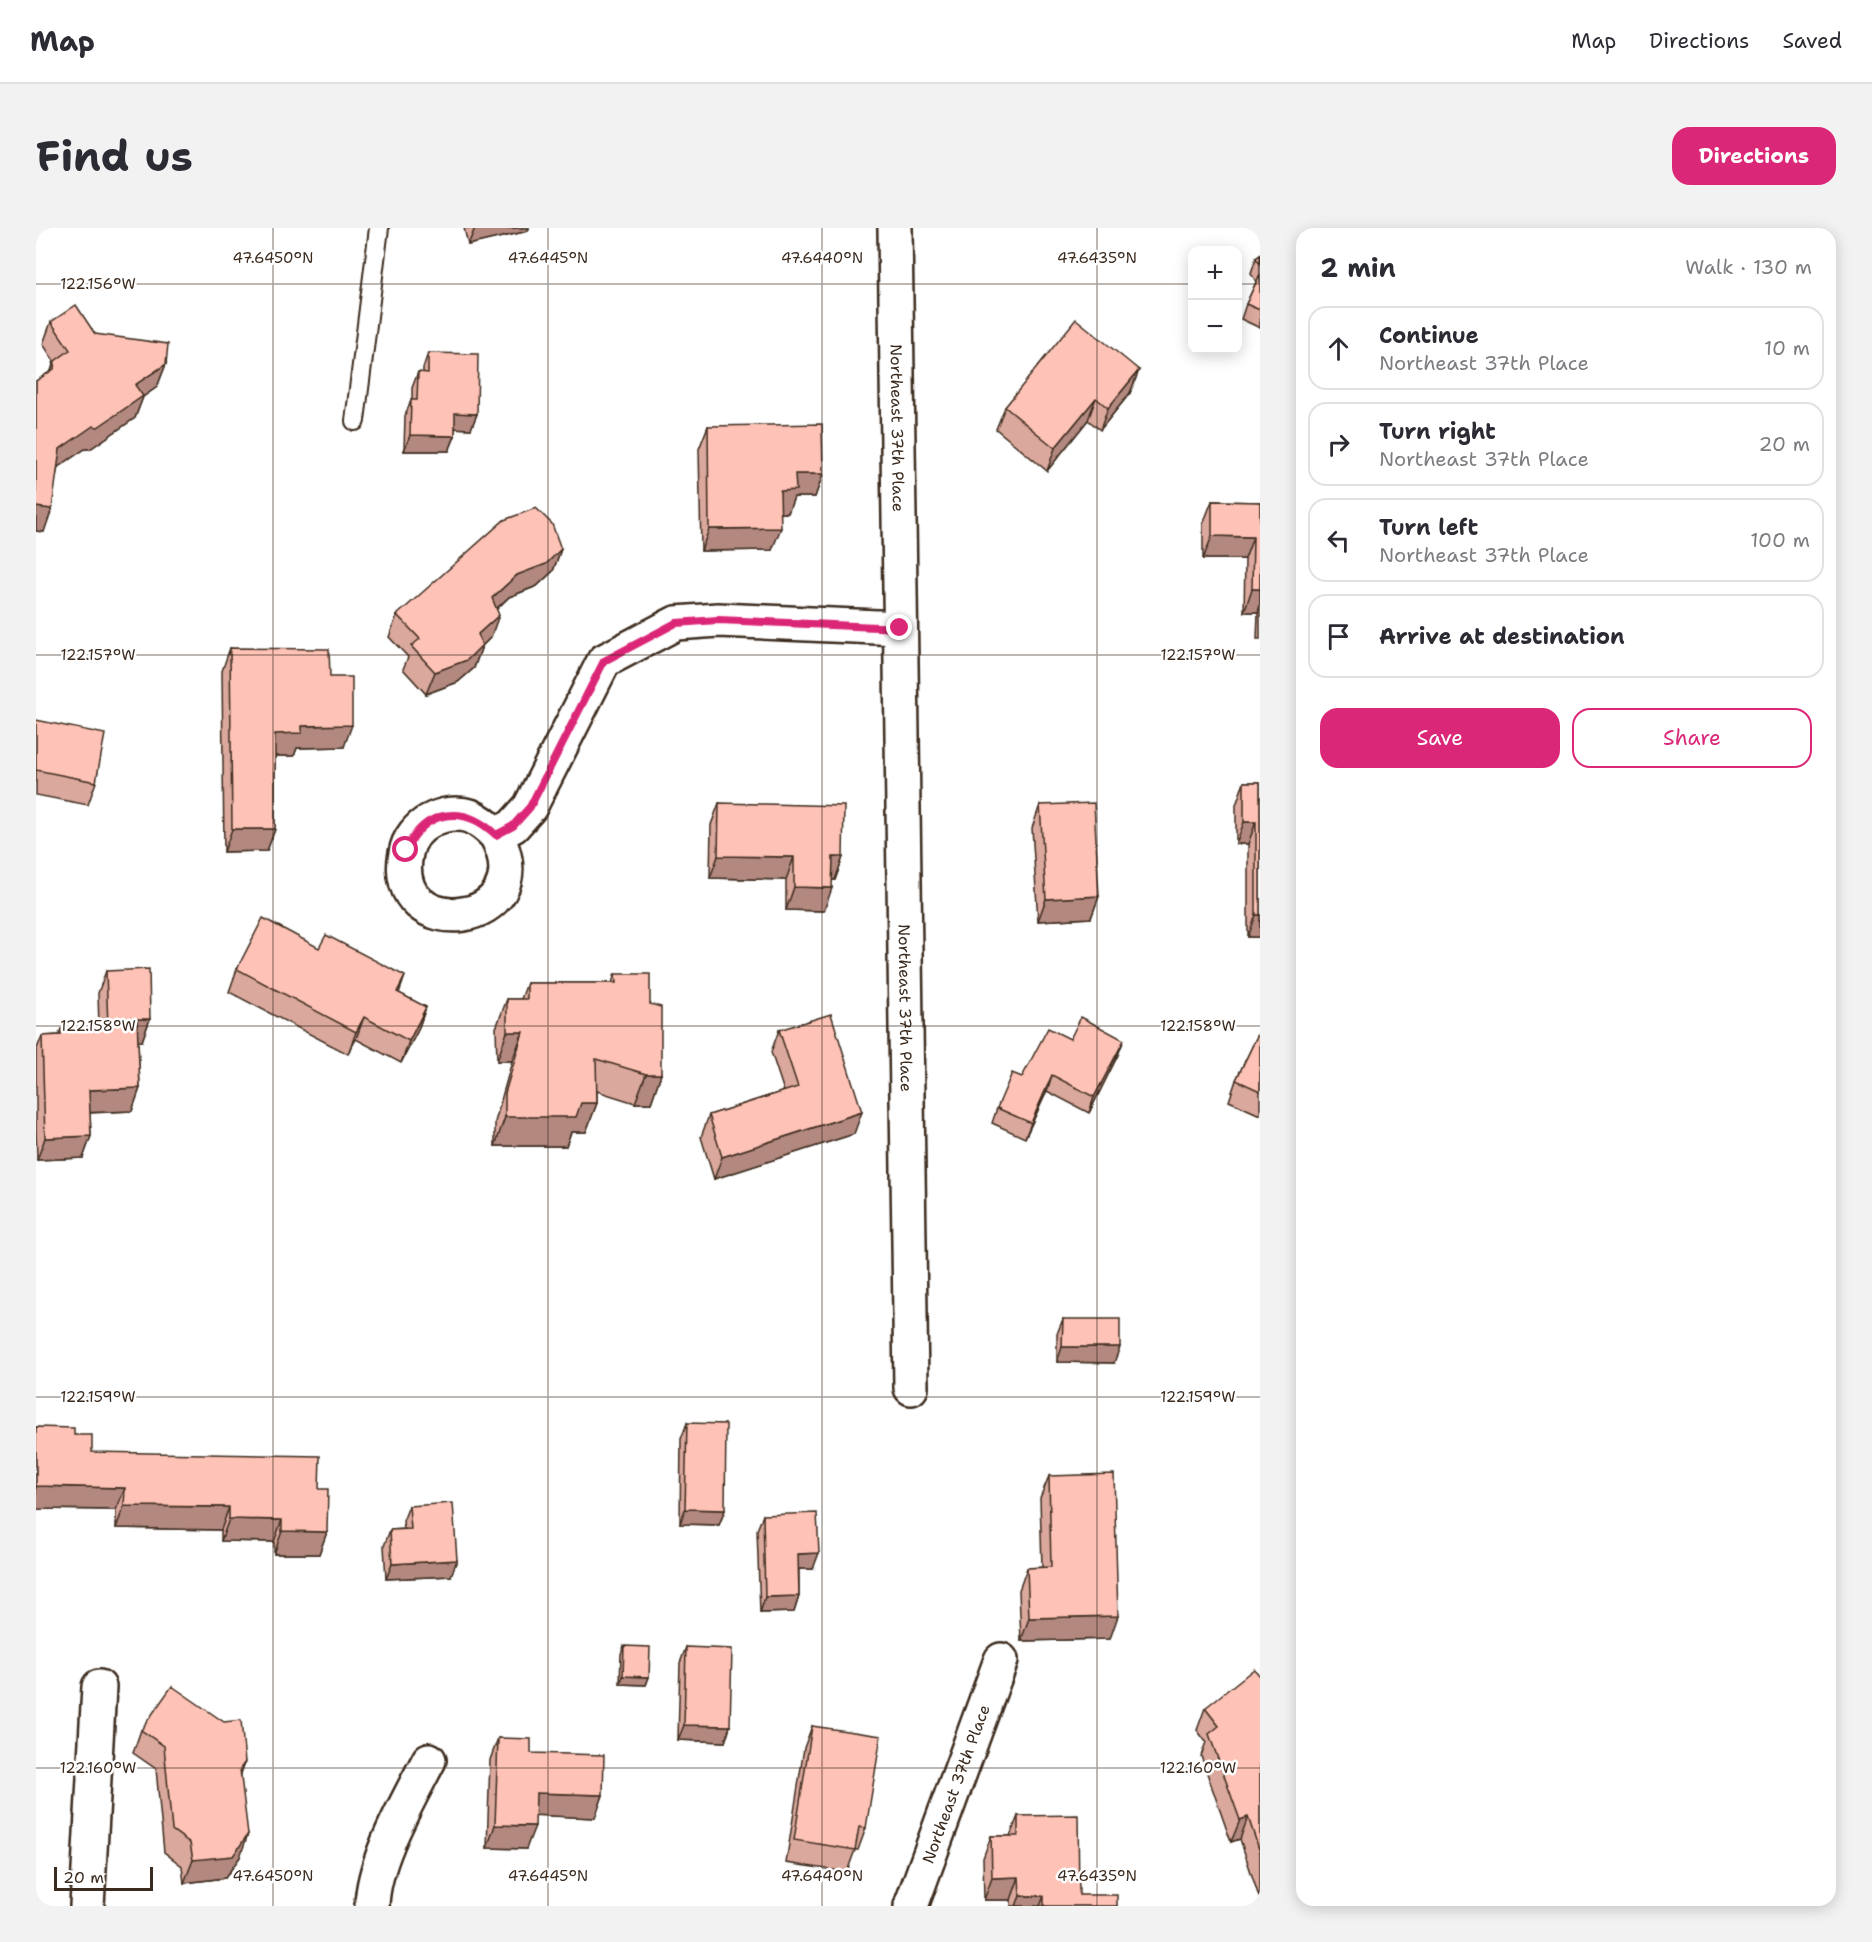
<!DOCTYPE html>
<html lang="en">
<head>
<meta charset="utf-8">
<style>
	body { margin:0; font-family:"Shantell Sans",sans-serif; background:#f2f2f3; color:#2b2b33 }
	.controls { position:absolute; right:18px; top:18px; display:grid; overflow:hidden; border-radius:12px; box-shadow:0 3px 15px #0003 }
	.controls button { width:54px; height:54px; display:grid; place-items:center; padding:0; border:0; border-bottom:2px solid #e1e1e2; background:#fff; color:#2b2b33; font:30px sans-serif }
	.scale { position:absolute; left:18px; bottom:15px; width:99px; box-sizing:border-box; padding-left:6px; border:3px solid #3b2a1e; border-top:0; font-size:16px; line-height:21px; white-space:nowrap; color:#3b2a1e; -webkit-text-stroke:4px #fff; paint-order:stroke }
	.stop { position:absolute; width:18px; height:18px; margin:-14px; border:4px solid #db2777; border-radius:50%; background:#fff }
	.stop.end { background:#db2777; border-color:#fff; box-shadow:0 2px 6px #0008 }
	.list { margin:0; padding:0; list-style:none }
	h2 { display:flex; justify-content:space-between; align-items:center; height:78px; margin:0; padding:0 24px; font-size:26px }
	h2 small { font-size:20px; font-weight:400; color:#7c7c81 }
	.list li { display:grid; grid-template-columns:39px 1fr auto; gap:18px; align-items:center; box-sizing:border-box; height:84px; margin:0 12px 12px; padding:0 12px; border:2px solid #e1e1e2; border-radius:18px }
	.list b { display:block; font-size:22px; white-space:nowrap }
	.list p { margin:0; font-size:20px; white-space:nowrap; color:#7c7c81 }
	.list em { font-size:20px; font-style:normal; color:#7c7c81 }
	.actions { display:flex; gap:12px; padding:18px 24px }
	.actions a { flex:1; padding:14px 0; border:2px solid #db2777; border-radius:18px; text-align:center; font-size:21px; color:#db2777 }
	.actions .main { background:#db2777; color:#fff }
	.icon { flex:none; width:33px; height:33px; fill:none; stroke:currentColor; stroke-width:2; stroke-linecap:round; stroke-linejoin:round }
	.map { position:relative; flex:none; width:1224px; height:1678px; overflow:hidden; border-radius:18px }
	header { display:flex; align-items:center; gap:36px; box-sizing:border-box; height:84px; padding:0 30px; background:#fff; border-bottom:2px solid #e1e1e2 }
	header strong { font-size:28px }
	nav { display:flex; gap:33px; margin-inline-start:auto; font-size:21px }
	.intro { display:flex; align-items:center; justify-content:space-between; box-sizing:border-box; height:144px; padding:0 36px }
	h1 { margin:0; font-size:42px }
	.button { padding:15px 27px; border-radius:18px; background:#db2777; color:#fff; font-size:21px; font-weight:700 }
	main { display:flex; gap:36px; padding:0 36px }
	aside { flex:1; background:#fff; border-radius:18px; box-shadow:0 3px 15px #0003 }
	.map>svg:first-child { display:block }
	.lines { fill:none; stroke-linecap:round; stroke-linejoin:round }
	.service-casing { stroke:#3b2a1e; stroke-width:22 }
	.minor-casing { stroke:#3b2a1e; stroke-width:38 }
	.service { stroke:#fff; stroke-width:18 }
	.minor { stroke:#fff; stroke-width:33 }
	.wall { fill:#daa89d; stroke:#3b2a1e; stroke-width:1.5 }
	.shaded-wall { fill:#b2887f; stroke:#3b2a1e; stroke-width:1.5 }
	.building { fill:#fec3b6; stroke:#3b2a1e; stroke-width:1.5 }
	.route { stroke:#db2777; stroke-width:8 }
	.ticks { fill:none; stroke:#3b2a1e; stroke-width:1.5; stroke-opacity:0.45 }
	.labels { text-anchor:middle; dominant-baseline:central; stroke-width:5; stroke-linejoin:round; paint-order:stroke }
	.street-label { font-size:16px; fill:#3b2a1e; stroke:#fff }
	.ticks-label { font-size:15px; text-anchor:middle; fill:#3b2a1e; stroke:#fff; stroke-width:5; stroke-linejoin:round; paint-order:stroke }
</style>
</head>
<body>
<header>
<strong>Map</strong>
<nav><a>Map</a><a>Directions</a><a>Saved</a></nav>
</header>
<div class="intro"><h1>Find us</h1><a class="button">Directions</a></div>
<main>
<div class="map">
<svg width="1224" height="1678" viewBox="0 0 1224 1678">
	<rect width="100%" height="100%" fill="#fff"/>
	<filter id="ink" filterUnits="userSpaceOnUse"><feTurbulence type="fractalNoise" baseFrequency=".0167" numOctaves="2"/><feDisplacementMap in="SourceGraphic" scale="12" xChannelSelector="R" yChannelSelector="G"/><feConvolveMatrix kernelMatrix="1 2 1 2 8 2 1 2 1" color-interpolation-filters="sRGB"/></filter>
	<g filter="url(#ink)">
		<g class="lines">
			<defs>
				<path id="service" d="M319 193 343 0"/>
				<g id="minor">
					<path id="s1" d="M859 0 875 1160"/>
					<path d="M460 607C510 700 351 719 370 625 375 597 407 580 434 588 444 592 452 599 460 607L477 598 494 579 568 433 640 395 682 392 864 400"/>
					<path d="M51 1678 63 1459"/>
					<path d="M336 1678C337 1632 372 1573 393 1532"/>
					<path id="s2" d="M875 1678 965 1432"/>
				</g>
			</defs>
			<use href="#service" class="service-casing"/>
			<use href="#minor" class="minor-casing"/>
			<use href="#service" class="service"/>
			<use href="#minor" class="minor"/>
		</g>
		<g class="wall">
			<path d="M428 0H493L492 3 432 17Z"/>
			<path d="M1224 27V100L1205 91 1210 76 1220 54 1215 45 1220 30Z"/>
			<path d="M15 94 59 106 130 136 121 159 107 169 99 190 54 221H49L22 239 8 304 0 303V153L15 143 18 133 7 116Z"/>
			<path d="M392 125 441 186 435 201 419 200V208L413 223H368L369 188 375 172H376V160L382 144 387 145V140Z"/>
			<path d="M1103 142 1094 165 1064 202 1052 192 1011 243 960 201 969 179Z"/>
			<path d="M672 198 787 246 779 269H758L752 285H744L736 322 665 323 663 221Z"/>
			<path d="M1176 273 1224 274V411H1221L1222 384H1208L1209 331H1167V296Z"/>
			<path d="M525 321 517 343 501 358 473 369 461 381 455 409 446 418 438 440 422 454 390 466 367 441 372 429 353 409 361 387Z"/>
			<path d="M194 420 294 449 308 519 261 520 258 528H239V601L231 623 188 624 186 443Z"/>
			<path d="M0 492 60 554 52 577 0 567Z"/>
			<path d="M1208 554H1224V709H1212V616H1200V577Z"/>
			<path d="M683 575 807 629 799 652H796L788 683 750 682V652L674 650 675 597Z"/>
			<path d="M1004 577 1063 668 1055 690 1002 693 996 600Z"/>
			<path d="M201 741 363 765 390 779 382 802 365 835 320 811 312 826 193 764Z"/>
			<path d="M70 743 114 791 106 813H102L104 860 96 883 54 885 55 908 47 930 1 932 0 900V823L6 808 23 807 25 801 63 800 62 765Z"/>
			<path d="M579 746 614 776 625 846 615 875H599L561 863V875L550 904H535L530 918H459V894L476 833H461L460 800 471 771H485L491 755H576Z"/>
			<path d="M743 802 818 906 678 951 665 909 673 887 748 863 735 824Z"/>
			<path d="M1224 802V887L1193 873 1200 852Z"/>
			<path d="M1034 811 1082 827 1053 885 1011 863 989 910 956 895 961 880 986 849Z"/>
			<path d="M1027 1091 1078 1135 1021 1134V1106Z"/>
			<path d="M651 1195 689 1282 683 1297 644 1296 645 1211Z"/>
			<path d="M0 1199 38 1207 56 1224 291 1304 283 1326H238V1314L185 1313V1302L80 1300V1282L0 1281Z"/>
			<path d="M1013 1248 1074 1411 985 1413 983 1362 991 1340 1006 1339 1004 1270Z"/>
			<path d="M373 1278 415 1348 350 1351 348 1318 354 1302 368 1301 367 1293Z"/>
			<path d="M727 1287 777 1341H763V1368L758 1384 724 1385 721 1302Z"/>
			<path d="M588 1418 613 1449 610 1457 584 1456 585 1426Z"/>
			<path d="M650 1419 694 1498 689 1514 642 1512 644 1435Z"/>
			<path d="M1224 1448V1669H1223L1204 1611 1195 1614 1165 1528 1170 1514 1161 1502 1169 1480Z"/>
			<path d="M776 1498 830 1600 822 1622H819L811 1644 750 1635 768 1520Z"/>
			<path d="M105 1502 209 1534 205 1546 204 1629 189 1650 148 1655 146 1638 128 1624 120 1541 97 1525Z"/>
			<path d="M462 1510 495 1525 567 1567 559 1590 499 1587 490 1621 451 1620 454 1532Z"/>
			<path d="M982 1588 1043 1667 1081 1678H975V1672H948L947 1630 955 1608H974Z"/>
		</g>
		<g class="shaded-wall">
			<path d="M439 0H493L492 3 432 17Z"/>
			<path d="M130 136 121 159 107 169 99 190 54 221H49L16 243 24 221 99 157Z"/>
			<path d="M1103 142 1094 165 1064 202 1072 180Z"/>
			<path d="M1060 170 1052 192 1011 243 1019 220Z"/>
			<path d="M419 185 441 186 435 201 413 200Z"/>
			<path d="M374 207 419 208 413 223H368Z"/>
			<path d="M759 246H787L779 269H758L752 285H736L744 263Z"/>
			<path d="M0 279 16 281 8 304 0 303Z"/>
			<path d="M745 300 736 322 665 323 673 301Z"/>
			<path d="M1176 308 1217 309 1209 331H1167Z"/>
			<path d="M525 321 517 343 501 358 473 369 448 392 456 370 481 347Z"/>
			<path d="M1216 361H1224V378L1222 384H1208Z"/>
			<path d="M463 387 455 409 446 418 438 440 422 454 390 466 399 444 442 406Z"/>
			<path d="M316 497 308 519 261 520 258 528H231L239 506 266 498Z"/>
			<path d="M1208 594H1220L1212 616H1200Z"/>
			<path d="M196 601H239L231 623 188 624Z"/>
			<path d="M682 628 758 629 750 652 674 650Z"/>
			<path d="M797 629H807L799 652 789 651Z"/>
			<path d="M758 659 796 660 788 683 750 682Z"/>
			<path d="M1063 668 1055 690 1002 693 1010 671Z"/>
			<path d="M1220 687H1224V709H1212Z"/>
			<path d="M369 748 361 771V764Z"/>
			<path d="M390 779 382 802 365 835 373 813Z"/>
			<path d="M328 789 320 811 312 826 320 804Z"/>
			<path d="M101 791H114L106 813 93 814Z"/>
			<path d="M471 804H487L476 833H461Z"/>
			<path d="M1088 812 1082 827 1053 885 1058 869Z"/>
			<path d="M610 846H625L615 875H599Z"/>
			<path d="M1016 847 1011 863 989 910 995 895Z"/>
			<path d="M104 860 96 883 45 885 53 862Z"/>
			<path d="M545 875H561L550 904H535L530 918H459L469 889Z"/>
			<path d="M826 884 818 906 678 951 686 929Z"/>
			<path d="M55 908 47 930 1 932 9 910Z"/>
			<path d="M1026 1119H1084L1078 1135 1021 1134Z"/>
			<path d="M0 1258 89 1260 80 1282 0 1281Z"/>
			<path d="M88 1278 193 1279 185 1302 80 1300Z"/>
			<path d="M649 1281 689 1282 683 1297 644 1296Z"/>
			<path d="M193 1291 246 1292 238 1314 185 1313Z"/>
			<path d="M246 1303 291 1304 283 1326H238Z"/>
			<path d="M783 1325 777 1341H757L762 1326Z"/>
			<path d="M421 1332 415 1348 350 1351 356 1336Z"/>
			<path d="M763 1368 758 1384 724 1385 729 1369Z"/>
			<path d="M1082 1388 1074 1411 985 1413 993 1390Z"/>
			<path d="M587 1448 613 1449 610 1457 584 1456Z"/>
			<path d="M648 1497 694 1498 689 1514 642 1512Z"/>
			<path d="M500 1565 567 1567 559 1590 492 1587Z"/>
			<path d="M1212 1589 1204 1611 1195 1614 1204 1592Z"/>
			<path d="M459 1597 499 1598 490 1621 451 1620Z"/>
			<path d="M212 1606 204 1629 189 1650 148 1655 157 1632Z"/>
			<path d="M983 1649 975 1672H948L956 1650Z"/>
			<path d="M984 1668H1008L1004 1678H980Z"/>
		</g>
		<g class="building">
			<path d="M1224 27V36L1220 30Z"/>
			<path d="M1224 46V82L1210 76Z"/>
			<path d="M40 77 59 106 132 116 130 136 99 157 107 168 62 199 57 198 24 221 16 281 0 279V153L18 141 19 133 34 122 15 94Z"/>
			<path d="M1040 91 1103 142 1072 180 1060 170 1019 220 969 179Z"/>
			<path d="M392 125 442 126 441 186 419 185V208L374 207 375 172H381L382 144 392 145Z"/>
			<path d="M786 196 787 246H759L760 262 744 263 745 300 673 301 672 198Z"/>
			<path d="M1176 273 1224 274V361H1216L1217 309 1176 308Z"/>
			<path d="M500 280 516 296 525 321 510 336 481 347 456 370 463 387 442 406 446 417 431 432 399 444 375 418 384 411 361 387 468 292Z"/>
			<path d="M194 420 293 421 294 449H316V497L266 498V505L239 506V601H196Z"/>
			<path d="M0 492 69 506 60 554 0 542Z"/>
			<path d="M1208 554H1224V687H1220V594H1208Z"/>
			<path d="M683 575 808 578 807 629H797L796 660 758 659V629L682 628Z"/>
			<path d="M1058 575 1063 668 1010 671 1004 577Z"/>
			<path d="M227 690 283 720 290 707 369 748 361 764 390 779 373 813 328 789 320 804 201 741Z"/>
			<path d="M113 741 114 791H101L104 860 53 862 55 908 9 910 6 808 25 807V801L72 799 70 743Z"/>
			<path d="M579 746H614V776L625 779V846H610L560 831 561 875H545L540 889H469V865L487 804H471V771H491V755H580Z"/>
			<path d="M795 786 826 884 686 929 673 887 762 859 743 802Z"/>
			<path d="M1045 789 1088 812 1058 869 1016 847 995 895 961 880 976 845 986 849 1012 800 1034 811Z"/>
			<path d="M1224 802V863L1200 852Z"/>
			<path d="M1027 1091H1084V1119H1026Z"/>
			<path d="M651 1195 690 1196 689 1282 649 1281Z"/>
			<path d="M0 1199 38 1200V1207H56V1224L284 1228 283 1261H292L291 1304 246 1303V1292L193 1291V1279L88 1278 89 1260 0 1258Z"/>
			<path d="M1078 1246 1082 1388 993 1390 991 1340 1015 1339 1013 1248Z"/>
			<path d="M417 1275 421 1332 356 1336 354 1302 375 1301 373 1278Z"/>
			<path d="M781 1285 783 1325 762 1326 763 1368 729 1369 727 1287Z"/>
			<path d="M588 1418 614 1419 613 1449 587 1448Z"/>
			<path d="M650 1419 696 1421 694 1498 648 1497Z"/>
			<path d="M1218 1441 1224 1448V1624L1212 1589 1204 1592 1173 1506 1183 1498 1169 1480Z"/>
			<path d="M136 1458 188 1494 205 1492 209 1534 204 1541 212 1606 197 1628 157 1632 154 1615 136 1602 128 1518 105 1502Z"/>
			<path d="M776 1498 845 1508 830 1600 823 1599 819 1622 758 1612Z"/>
			<path d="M462 1510 495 1511V1525L568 1527 567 1567 500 1565 499 1598 459 1597Z"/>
			<path d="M1042 1587 1043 1667H1081V1678H1008V1668H984L983 1649 956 1650 955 1608H982V1588Z"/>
		</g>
	</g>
	<g class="lines" filter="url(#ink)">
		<path class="route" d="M370 622C389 581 428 576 460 607L477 598 494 579 568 433 640 395 682 392 864 400"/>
	</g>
	<path class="ticks" d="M237 0V1678M512 0V1678M786 0V1678M1061 0V1678M0 56H1156M1202 56H1224M0 427H1224M0 798H1224M0 1169H1224M0 1540H1224"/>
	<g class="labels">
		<g class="street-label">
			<text stroke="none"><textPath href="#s1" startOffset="200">Northeast 37th Place</textPath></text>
			<text stroke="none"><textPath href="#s1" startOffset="780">Northeast 37th Place</textPath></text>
			<text stroke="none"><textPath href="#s2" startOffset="130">Northeast 37th Place</textPath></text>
		</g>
	</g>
	<g class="ticks-label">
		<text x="237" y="35">47.6450°N</text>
		<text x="512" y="35">47.6445°N</text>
		<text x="786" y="35">47.6440°N</text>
		<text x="1061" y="35">47.6435°N</text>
		<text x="62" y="61">122.156°W</text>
		<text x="1162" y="432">122.157°W</text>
		<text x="62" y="432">122.157°W</text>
		<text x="1162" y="803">122.158°W</text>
		<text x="62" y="803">122.158°W</text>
		<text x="1162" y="1174">122.159°W</text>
		<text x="62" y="1174">122.159°W</text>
		<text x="1162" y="1545">122.160°W</text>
		<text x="62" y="1545">122.160°W</text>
		<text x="237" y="1653">47.6450°N</text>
		<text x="512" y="1653">47.6445°N</text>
		<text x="786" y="1653">47.6440°N</text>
		<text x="1061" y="1653">47.6435°N</text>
	</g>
</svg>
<div class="controls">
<button>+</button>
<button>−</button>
</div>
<div class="scale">20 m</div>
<div class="stop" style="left:370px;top:622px"></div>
<div class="stop end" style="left:864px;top:400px"></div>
</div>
<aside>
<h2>2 min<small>Walk · 130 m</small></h2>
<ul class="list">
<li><svg class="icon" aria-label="ahead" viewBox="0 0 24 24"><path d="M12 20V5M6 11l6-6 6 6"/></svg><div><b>Continue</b><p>Northeast 37th Place</p></div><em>10 m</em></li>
<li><svg class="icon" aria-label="right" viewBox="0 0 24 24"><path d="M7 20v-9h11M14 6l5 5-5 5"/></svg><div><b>Turn right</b><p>Northeast 37th Place</p></div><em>20 m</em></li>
<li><svg class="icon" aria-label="left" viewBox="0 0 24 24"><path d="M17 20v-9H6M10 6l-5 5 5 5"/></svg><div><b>Turn left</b><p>Northeast 37th Place</p></div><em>100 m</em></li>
<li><svg class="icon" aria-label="arrive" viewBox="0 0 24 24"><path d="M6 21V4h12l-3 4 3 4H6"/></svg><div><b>Arrive at destination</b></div></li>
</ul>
<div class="actions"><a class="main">Save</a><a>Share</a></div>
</aside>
</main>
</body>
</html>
